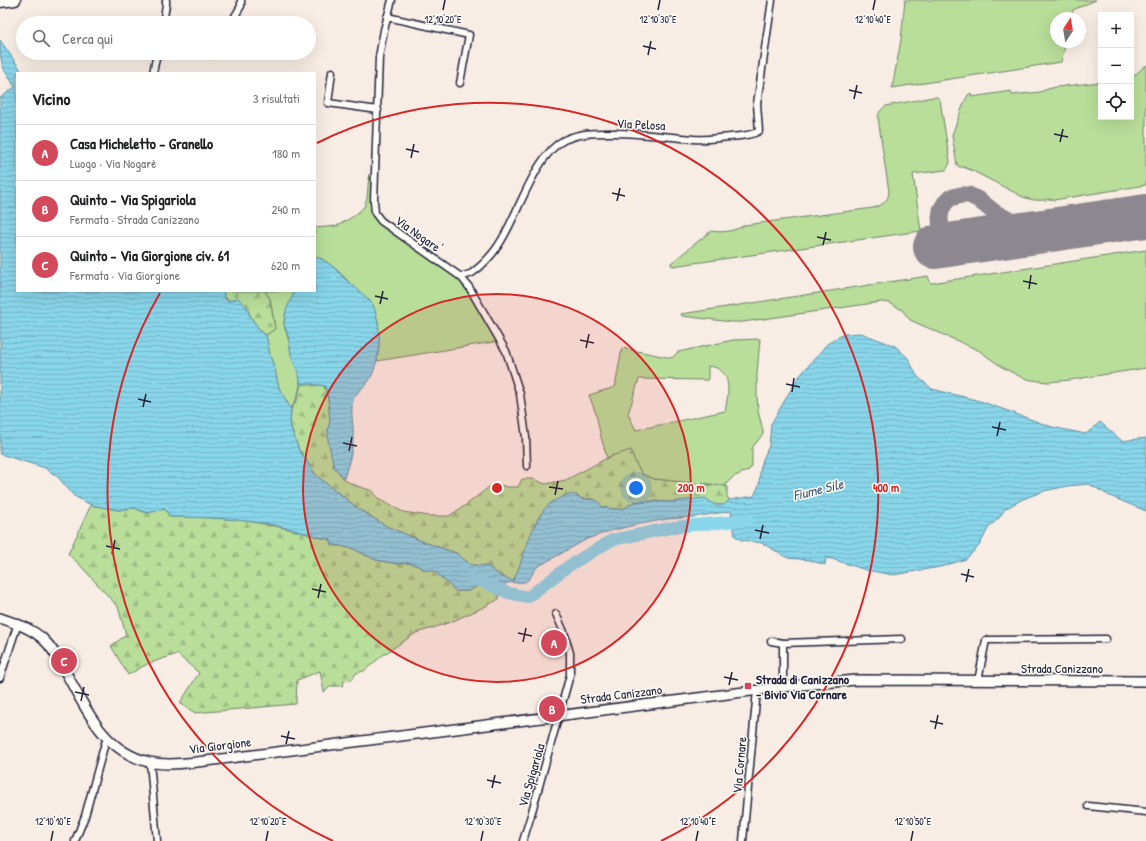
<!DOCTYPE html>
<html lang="it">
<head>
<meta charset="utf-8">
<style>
	body { margin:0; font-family:"Patrick Hand",sans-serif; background:#f2f2f2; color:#202124 }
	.controls { position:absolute; right:12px; top:12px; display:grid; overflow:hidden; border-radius:0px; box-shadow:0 4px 16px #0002 }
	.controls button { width:36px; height:36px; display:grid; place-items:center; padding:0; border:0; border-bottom:1px solid #e0e0e0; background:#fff; color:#202124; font:20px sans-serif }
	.compass { position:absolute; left:1050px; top:12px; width:36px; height:36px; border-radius:50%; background:#fff; box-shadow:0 4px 16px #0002; rotate:12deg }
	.you { position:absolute; left:636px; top:488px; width:14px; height:14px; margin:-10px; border:3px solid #fff; border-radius:50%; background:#1a73e8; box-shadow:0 0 0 6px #1a73e833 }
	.badge { display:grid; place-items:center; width:26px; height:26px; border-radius:50%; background:#d1495b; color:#fff; font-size:13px; font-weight:700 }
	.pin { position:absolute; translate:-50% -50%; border:2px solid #fff; box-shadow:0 1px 4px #0006 }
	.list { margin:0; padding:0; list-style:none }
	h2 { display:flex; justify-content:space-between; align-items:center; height:52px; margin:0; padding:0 16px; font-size:17px }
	h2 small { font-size:13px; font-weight:400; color:#757577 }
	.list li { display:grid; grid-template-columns:26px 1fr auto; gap:12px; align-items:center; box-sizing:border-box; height:56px; padding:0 16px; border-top:1px solid #e0e0e0 }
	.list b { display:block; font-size:15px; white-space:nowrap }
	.list p { margin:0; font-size:13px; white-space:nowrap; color:#757577 }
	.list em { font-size:13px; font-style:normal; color:#757577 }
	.icon { flex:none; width:22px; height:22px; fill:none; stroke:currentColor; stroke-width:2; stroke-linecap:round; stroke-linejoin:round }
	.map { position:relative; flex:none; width:1146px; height:841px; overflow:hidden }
	.search { position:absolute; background:#fff; box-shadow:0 4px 16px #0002; left:16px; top:16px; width:300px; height:44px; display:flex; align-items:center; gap:10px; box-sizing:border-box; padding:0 14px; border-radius:22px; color:#757577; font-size:15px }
	.panel { position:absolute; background:#fff; box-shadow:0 4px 16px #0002; left:16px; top:72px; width:300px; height:220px; border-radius:0px }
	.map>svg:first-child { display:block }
	.green { fill:#b8de99; stroke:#6d806a; fill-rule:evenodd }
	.forest { fill:url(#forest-firs); stroke:#6d806a }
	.water { fill:url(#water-rules); stroke:#608da3 }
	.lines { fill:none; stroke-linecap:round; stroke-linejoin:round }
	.river { stroke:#89d5e9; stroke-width:12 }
	.taxiway { stroke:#8d8890; stroke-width:17 }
	.runway { stroke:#8d8890; stroke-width:44 }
	.street-casing { stroke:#22223b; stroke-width:9 }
	.secondary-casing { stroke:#22223b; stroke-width:12 }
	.primary-casing { stroke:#22223b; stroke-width:13 }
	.street { stroke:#fdfcf7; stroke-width:6 }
	.secondary { stroke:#fdfcf7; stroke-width:9 }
	.primary { stroke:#fdfcf7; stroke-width:10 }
	.ticks { fill:none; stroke:#22223b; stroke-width:1.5 }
	.ring { fill:none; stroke:#d62828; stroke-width:2 }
	.poi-dot { fill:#d1495b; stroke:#fdfcf7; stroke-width:1.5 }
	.labels { text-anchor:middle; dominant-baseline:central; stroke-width:3; stroke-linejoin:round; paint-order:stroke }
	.street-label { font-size:13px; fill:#22223b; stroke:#fdfcf7 }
	.poi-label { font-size:13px; font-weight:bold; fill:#22223b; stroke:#fdfcf7; text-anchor:start }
	.water-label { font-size:14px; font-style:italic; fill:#41586f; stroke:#fdfcf7 }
	.ticks-label { font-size:10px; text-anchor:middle; fill:#22223b; stroke:#fdfcf7; stroke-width:3; stroke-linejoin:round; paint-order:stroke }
	.centre { fill:#d62828; stroke:#fdfcf7; stroke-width:2 }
	.ring-label { font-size:12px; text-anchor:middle; font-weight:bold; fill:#d62828; stroke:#fdfcf7; stroke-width:3; stroke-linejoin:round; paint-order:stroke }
</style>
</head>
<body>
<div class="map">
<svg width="1146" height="841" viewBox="0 0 1146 841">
	<defs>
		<pattern id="forest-firs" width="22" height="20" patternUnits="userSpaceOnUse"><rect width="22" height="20" fill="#b8de99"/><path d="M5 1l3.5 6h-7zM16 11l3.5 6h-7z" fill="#9ebe85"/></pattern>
		<pattern id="water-rules" width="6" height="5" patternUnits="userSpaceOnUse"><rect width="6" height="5" fill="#89d5e9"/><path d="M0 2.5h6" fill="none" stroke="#76b7c9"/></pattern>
	</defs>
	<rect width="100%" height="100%" fill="#f8ede4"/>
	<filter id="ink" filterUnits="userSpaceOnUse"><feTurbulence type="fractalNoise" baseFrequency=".025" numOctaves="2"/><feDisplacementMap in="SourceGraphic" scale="8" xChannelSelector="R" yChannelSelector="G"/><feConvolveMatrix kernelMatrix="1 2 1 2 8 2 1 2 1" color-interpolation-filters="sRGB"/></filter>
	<g filter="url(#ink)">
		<g class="green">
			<path d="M905 0H1096L1073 10 1071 18H1056V42H1066L1061 62 892 88 901 40Z"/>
			<path d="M1146 65V185L1054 200 1052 199C1040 201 1032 201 1021 196L971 170 963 167H959L957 165 952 136 953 132 964 103 968 95 971 93 972 97 1011 91 1012 95 1040 92 1048 89 1056 87 1101 82V117H1131V77L1136 74Z"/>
			<path d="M933 97H937L940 100 950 162 949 165 946 170 913 174 921 231 673 266 671 265V263L711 231C723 233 735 231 745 225L873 208C882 205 888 202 889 192L878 118C879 112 881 109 886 106Z"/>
			<path d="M369 174 375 211 457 273 500 341 377 361 379 345 378 321 372 305 336 269 322 259 315 257V228L337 226 354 216 364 207 367 198Z"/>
			<path d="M1146 250V368L1070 380 1048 382 1031 380 1021 377 1002 367 978 350 910 320 902 310 890 303 881 302 743 322H732L682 316 681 314 928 276 930 282 931 283Z"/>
			<path d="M265 291H294C292 302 284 311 284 323 284 328 287 334 288 338 290 345 291 353 293 360 294 364 296 367 298 371 303 384 298 397 291 409L279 388 275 370 270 355 266 335 275 329 270 299Z"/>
			<path d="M760 339 757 374V396L758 411 763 430V434L752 448V466L749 470 733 477 726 484 727 487 721 485 691 483 654 479 642 474 635 462 611 456 607 458 601 437 596 414 589 395 615 387 622 348 672 358 678 352 733 340ZM708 366C733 368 729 393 725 411L636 430 628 414 639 379 708 380Z"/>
		</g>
		<g class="forest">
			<path d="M223 291H265L270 299 275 329 266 335C257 329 250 318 247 307L224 298Z"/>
			<path d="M301 384H311L324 386 328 398 330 420 328 430 334 467 346 481 357 486 373 491 377 497 380 500 403 512 429 516H449L466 505 494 483 507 487H518L522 479H534L545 484 566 480 611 456 631 450 635 462 642 474 654 479 691 483 721 485 727 487V496L729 500 724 505H715L686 501 669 502 653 501 634 502 623 509H613L602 507 594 499H582L576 495 540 515 532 532 517 573 513 581 500 576 488 566 471 565 456 553 424 542 386 526 360 510 316 475 299 450 290 425 291 409 297 400Z"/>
			<path d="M91 505 118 510 134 508 147 513 165 509 170 517C204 517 240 518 274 526 293 529 312 536 331 540V544L354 549 376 560 398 564 410 563 418 566 425 570 434 571 456 591H468L485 582 491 586 493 591 500 593 499 599 484 607 453 621 433 628 416 633 383 655 364 671 356 673 352 680 344 681 343 686H331L324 692 320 671 297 680 296 704 195 713 180 703 199 673 177 654 147 664 128 675 111 646 126 635 118 607 79 564 68 554Z"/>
		</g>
		<g class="water">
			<path d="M0 40 23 73H17V291H223L224 298 229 301 238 298 247 307 250 316 261 332 266 335 270 355 275 370 279 388 291 409 290 425 299 450 316 475 360 510 386 526 424 542 456 553 471 565 488 566 500 576 513 581C525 558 531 518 551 503 554 500 559 499 562 497 570 493 575 494 582 499 591 500 598 497 602 507L613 509H623L634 502 653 501 669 502 705 498 715 505H724L729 500 754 496 759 485 760 471 763 459 769 446 771 424 797 379 827 344 844 334 861 333 895 346 908 358 917 376 932 389 980 401 1052 427 1086 434 1100 422 1122 441 1146 438V511L1110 496 1089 484 1068 486 1044 491 1023 499 1005 509 999 518 989 527 979 546 966 559 940 567 893 575 866 570 832 559 826 558 825 565 810 560 788 558 762 543 741 540 735 536 731 511 694 517 667 519 635 525 610 531 587 539 537 567 529 579 525 582 506 583 501 591 500 593 492 591 491 586 485 582 468 591H456L434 571 425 570 418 566 410 563 398 564 376 560 354 549 331 544V540C312 536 293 529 274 525 240 519 204 517 170 517L165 509 147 513 134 508 118 510 91 505 74 496 58 477 45 468 0 454V98L15 87 6 72V73C0 63 0 52 0 40Z"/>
			<path d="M315 257C327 260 336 269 344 278 351 284 369 298 373 305 382 325 381 357 371 377 368 385 355 392 353 400 350 413 354 424 353 437 353 451 348 465 344 478L334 467 328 440V430L330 420 328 398 325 386 311 384H301L298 372 294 363 291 355 289 339 284 324 286 310 293 295 294 291H315Z"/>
		</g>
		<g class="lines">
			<path class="river" d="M471 577 508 593 528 597 570 565 612 540 675 527 748 520"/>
			<path class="taxiway" d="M965 243 954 241 941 230 940 218 941 210 945 203 950 198 961 195H969L979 200 994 212 1007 219 1026 226 1057 229"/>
			<path class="runway" d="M935 247 1146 216"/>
			<defs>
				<g id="street">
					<path d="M392 0 384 30 379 57 374 201 375 213 381 221 461 277 469 287 506 351 520 394 526 437 527 466"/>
					<path d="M387 17 469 35 460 83"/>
					<path d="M163 23 166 5V0"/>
					<path d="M231 23 241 6V0"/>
					<path d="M214 55 215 53"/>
					<path d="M332 72 328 103 378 110"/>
					<path d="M153 73 157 53"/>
					<path d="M461 277C464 275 469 275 472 273 479 268 487 260 492 254 516 226 532 156 564 140 582 132 596 133 615 133 641 133 667 137 693 139 706 140 717 138 730 137 739 136 751 136 759 131L757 104 772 0"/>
					<path d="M771 641 783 643"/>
					<path d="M0 678 18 623"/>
					<path d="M978 681 986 640 1106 639"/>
					<path d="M783 687V643L902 639"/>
					<path d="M150 762 157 841"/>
					<path d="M1088 806 1146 812"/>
					<path d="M75 841 85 816 105 743 108 739"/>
					<path d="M523 841 531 815 570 675V653L564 632 556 614"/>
					<path d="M743 841 757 690"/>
				</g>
				<path id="secondary" d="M0 618C15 623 31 628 43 639 53 648 59 660 65 671 86 709 103 751 149 762 167 766 188 763 206 761L791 686 856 680 1146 681"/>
				<path id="primary" d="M0 2 15 0"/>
			</defs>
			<use href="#street" class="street-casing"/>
			<use href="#secondary" class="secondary-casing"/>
			<use href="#primary" class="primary-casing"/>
			<use href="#street" class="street"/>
			<use href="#secondary" class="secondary"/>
			<use href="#primary" class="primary"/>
		</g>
	</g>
	<path class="ticks" d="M443 10 445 0M658 10 660 0M873 10 875 0M643 46 656 49M648 55 651 41M849 90 862 93M854 99 857 85M1054 134 1068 137M1060 142 1063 129M406 149 419 152M411 158 414 144M612 193 625 196M617 201 620 188M817 237 831 240M823 245 826 232M1023 281 1037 284M1029 289 1031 275M375 296 388 299M380 304 383 291M580 340 594 343M586 348 589 334M786 384 800 387M792 392 794 378M138 399 151 402M143 407 146 394M992 427 1006 430M997 436 1000 422M343 443 357 446M349 451 352 437M549 487 563 489M555 495 558 481M755 530 769 533M760 539 763 525M106 546 120 549M112 554 115 540M961 574 974 577M966 582 969 569M312 589 326 592M318 598 321 584M518 633 532 636M523 642 526 628M724 677 738 680M729 685 732 672M75 692 89 695M81 701 84 687M930 721 943 724M935 729 938 715M281 736 295 739M286 744 289 731M487 780 501 783M492 788 495 775M51 841 53 831M266 841 268 831M481 841 483 831M696 841 698 831M911 841 913 831"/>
	<circle cx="497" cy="488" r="194" fill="#d62828" fill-opacity=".12"/>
	<g class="ring">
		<circle cx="497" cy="488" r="194"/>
		<path d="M333 841A389 389 0 0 1 160 293M317 143A389 389 0 1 1 661 841"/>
	</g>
	<rect class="poi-dot" x="744" y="682" width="8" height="8" rx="2"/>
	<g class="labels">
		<g class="street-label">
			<text transform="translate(641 124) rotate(3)">Via Pelosa</text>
			<text transform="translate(419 234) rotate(35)">Via Nogare'</text>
			<text x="1062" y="668">Strada Canizzano</text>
			<text transform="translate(621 694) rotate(-7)">Strada Canizzano</text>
			<text transform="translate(220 745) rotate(-7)">Via Giorgione</text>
			<text transform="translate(739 765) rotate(-85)">Via Cornare</text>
			<text transform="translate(531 775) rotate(-74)">Via Spigariola</text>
		</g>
		<g class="poi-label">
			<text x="756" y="679">Strada di Canizzano<tspan x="756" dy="15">- Bivio Via Cornare</tspan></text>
		</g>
		<g class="water-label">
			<text transform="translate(818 489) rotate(-14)">Fiume Sile</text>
		</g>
	</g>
	<g class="ticks-label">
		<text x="443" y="23">12°10'20"E</text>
		<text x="658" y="23">12°10'30"E</text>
		<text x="873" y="23">12°10'40"E</text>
		<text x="53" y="825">12°10'10"E</text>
		<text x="268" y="825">12°10'20"E</text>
		<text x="483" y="825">12°10'30"E</text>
		<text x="698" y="825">12°10'40"E</text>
		<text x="913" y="825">12°10'50"E</text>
	</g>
	<circle cx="497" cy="488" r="6" class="centre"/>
	<g class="ring-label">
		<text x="691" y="492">200 m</text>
		<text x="886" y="492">400 m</text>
	</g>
</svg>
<div class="controls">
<button>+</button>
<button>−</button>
<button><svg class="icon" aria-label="locate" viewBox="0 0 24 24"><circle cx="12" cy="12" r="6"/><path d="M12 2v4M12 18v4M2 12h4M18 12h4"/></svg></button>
</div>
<svg class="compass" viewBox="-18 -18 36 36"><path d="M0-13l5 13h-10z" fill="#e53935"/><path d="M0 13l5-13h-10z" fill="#757577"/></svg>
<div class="you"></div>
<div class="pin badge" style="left:554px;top:643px">A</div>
<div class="pin badge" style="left:552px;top:709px">B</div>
<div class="pin badge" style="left:64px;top:661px">C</div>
<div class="search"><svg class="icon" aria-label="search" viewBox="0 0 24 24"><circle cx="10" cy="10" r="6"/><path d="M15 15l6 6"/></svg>Cerca qui</div>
<section class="panel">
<h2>Vicino<small>3 risultati</small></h2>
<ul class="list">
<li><span class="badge">A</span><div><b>Casa Micheletto - Granello</b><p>Luogo · Via Nogarè</p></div><em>180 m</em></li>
<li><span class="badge">B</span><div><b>Quinto - Via Spigariola</b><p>Fermata · Strada Canizzano</p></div><em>240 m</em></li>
<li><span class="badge">C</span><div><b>Quinto - Via Giorgione civ. 61</b><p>Fermata · Via Giorgione</p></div><em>620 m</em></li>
</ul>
</section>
</div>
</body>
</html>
